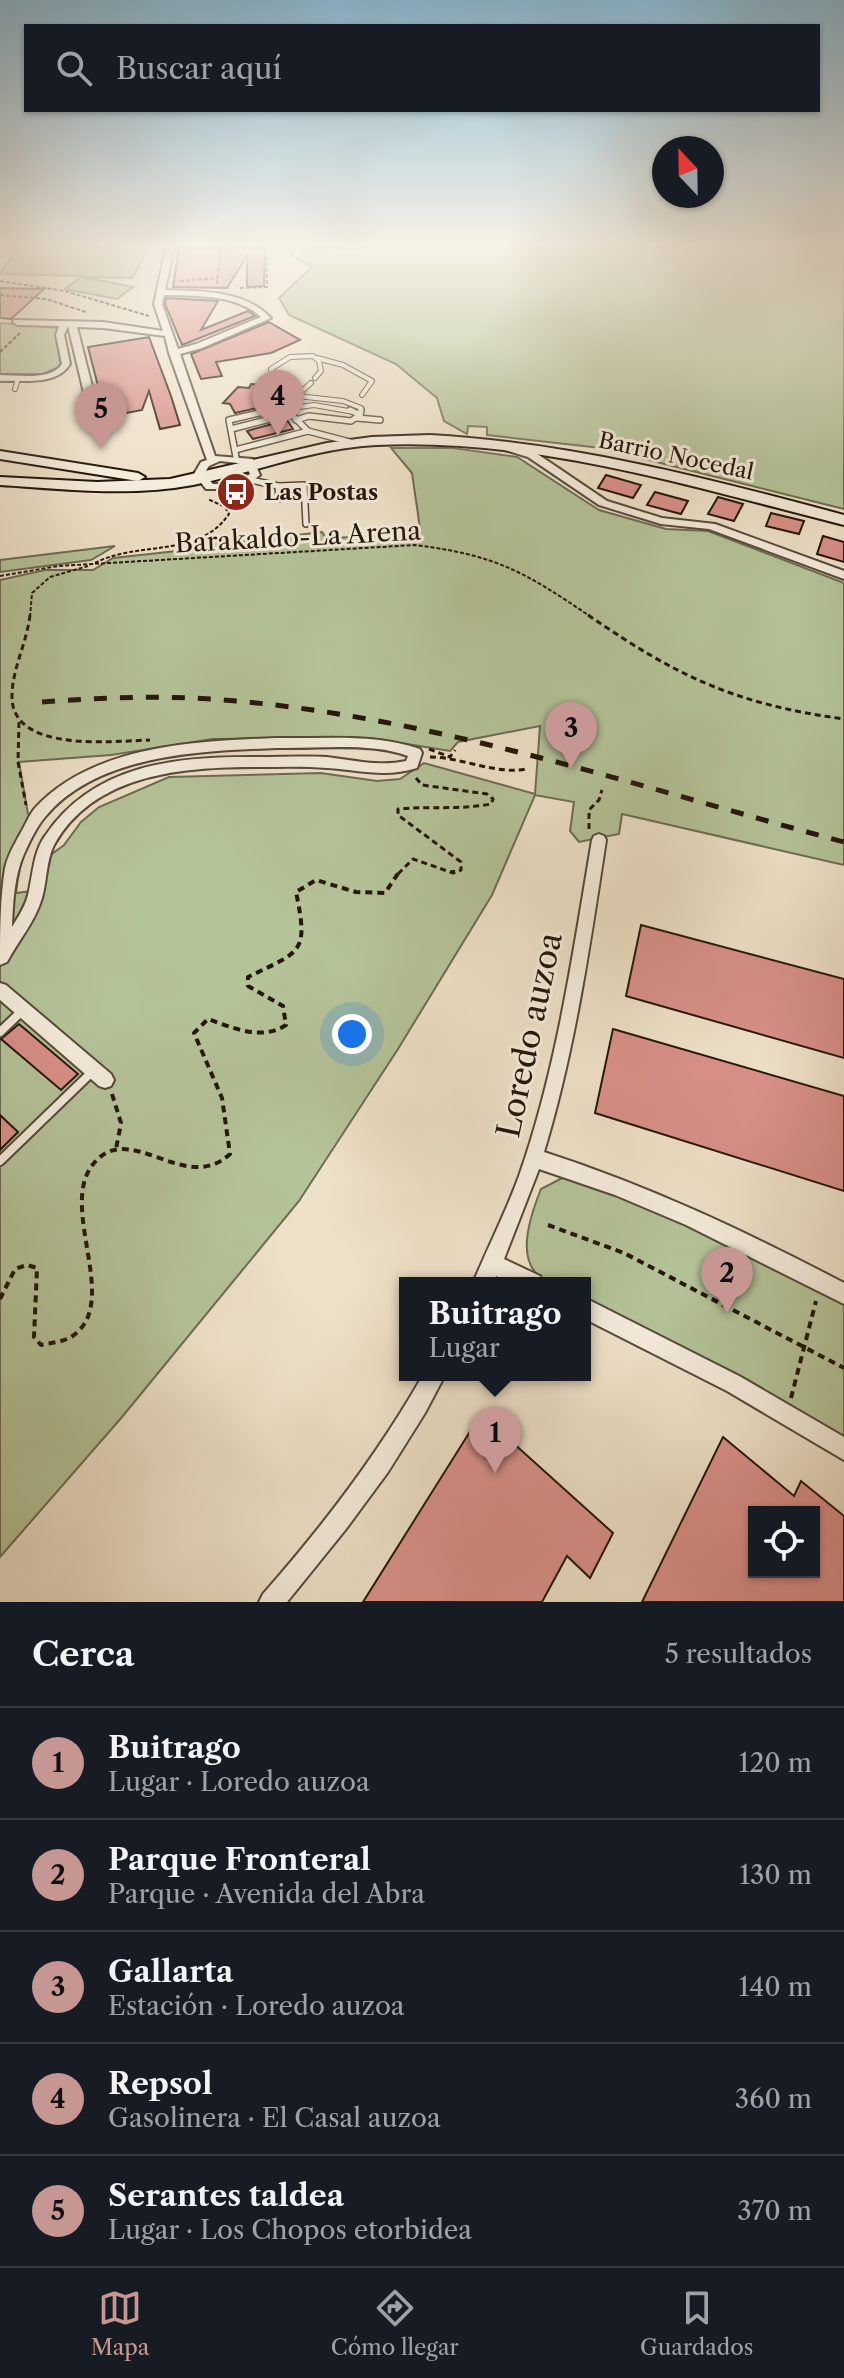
<!DOCTYPE html>
<html lang="es">
<head>
<meta charset="utf-8">
<style>
	body { margin:0; font-family:"Libre Caslon Text",serif; background:#242831; color:#f1f3f6 }
	.controls { position:absolute; right:24px; bottom:24px; display:grid; overflow:hidden; border-radius:0px; box-shadow:0 2px 6px #0004 }
	.controls button { width:72px; height:72px; display:grid; place-items:center; padding:0; border:0; border-bottom:2px solid #363941; background:#171b24; color:#f1f3f6; font:40px sans-serif }
	.compass { position:absolute; left:652px; top:136px; width:72px; height:72px; border-radius:50%; background:#171b24; box-shadow:0 2px 6px #0004; rotate:338deg }
	.you { position:absolute; left:352px; top:1034px; width:28px; height:28px; margin:-20px; border:6px solid #fff; border-radius:50%; background:#1a73e8; box-shadow:0 0 0 12px #1a73e833 }
	.badge { display:grid; place-items:center; width:52px; height:52px; border-radius:50%; background:#c59692; color:#111; font-size:26px; font-weight:700 }
	.pin { position:absolute; translate:-50% -66px; filter:drop-shadow(0 2px 4px #0008) }
	.pin::after { content:''; position:absolute; top:42px; width:28px; height:24px; background:inherit; clip-path:polygon(0 0,100% 0,50% 100%) }
	.popup { position:absolute; left:399px; top:1277px; width:192px; height:104px; box-sizing:border-box; display:grid; place-content:center; border-radius:0px; background:#171b24; filter:drop-shadow(0 2px 6px #0005); font-size:26px; white-space:nowrap; color:#9ea1a6 }
	.popup b { font-size:30px; color:#f1f3f6 }
	.popup::after { content:''; position:absolute; left:50%; top:100%; margin-left:-16px; border:16px solid transparent; border-top-color:#171b24 }
	.list { margin:0; padding:0; list-style:none }
	h2 { display:flex; justify-content:space-between; align-items:center; height:104px; margin:0; padding:0 32px; font-size:34px }
	h2 small { font-size:26px; font-weight:400; color:#9ea1a6 }
	.list li { display:grid; grid-template-columns:52px 1fr auto; gap:24px; align-items:center; box-sizing:border-box; height:112px; padding:0 32px; border-top:2px solid #363941 }
	.list b { display:block; font-size:30px; white-space:nowrap }
	.list p { margin:0; font-size:26px; white-space:nowrap; color:#9ea1a6 }
	.list em { font-size:26px; font-style:normal; color:#9ea1a6 }
	.icon { flex:none; width:44px; height:44px; fill:none; stroke:currentColor; stroke-width:2; stroke-linecap:round; stroke-linejoin:round }
	.map { position:relative; flex:none; width:844px; height:1602px; overflow:hidden }
	.search { position:absolute; background:#171b24; box-shadow:0 2px 6px #0004; left:24px; right:24px; top:24px; height:88px; display:flex; align-items:center; gap:20px; box-sizing:border-box; padding:0 28px; border-radius:0px; color:#9ea1a6; font-size:30px }
	.sheet { height:664px; background:#171b24 }
	nav { display:flex; justify-content:space-around; align-items:center; box-sizing:border-box; height:112px; border-top:2px solid #363941; background:#171b24; font-size:22px; color:#9ea1a6 }
	nav a { display:grid; justify-items:center; gap:4px }
	nav .on { color:#c59692 }
	.map>svg:first-child { display:block }
	.green { fill:#b5c399; stroke:#6c6c52; stroke-width:2; fill-rule:evenodd }
	.building { fill:#d9908a; stroke:#24160a; stroke-width:2; fill-rule:evenodd }
	.lines { fill:none; stroke-linecap:round; stroke-linejoin:round }
	.lane-far2-casing { stroke:#56493a; stroke-width:6 }
	.lane-far1-casing { stroke:#56493a; stroke-width:8 }
	.lane-casing { stroke:#56493a; stroke-width:12 }
	.street-casing { stroke:#56493a; stroke-width:4 }
	.secondary-casing { stroke:#24160a; stroke-width:4 }
	.path-far2 { stroke:#24160a; stroke-width:2; stroke-dasharray:4 2; stroke-linecap:butt }
	.path-far1 { stroke:#24160a; stroke-width:3; stroke-dasharray:6 4; stroke-linecap:butt }
	.path { stroke:#24160a; stroke-width:4; stroke-dasharray:7 5; stroke-linecap:butt }
	.lane-far2 { stroke:#f4ecdc; stroke-width:4 }
	.lane-far1 { stroke:#f4ecdc; stroke-width:5 }
	.lane { stroke:#f4ecdc; stroke-width:8 }
	.street { fill:#f4ecdc; fill-rule:evenodd }
	.secondary { fill:#f4ecdc; fill-rule:evenodd }
	.rail { stroke:#24160a; stroke-width:5; stroke-dasharray:13 13; stroke-linecap:butt }
	.labels { text-anchor:middle; dominant-baseline:central; stroke-width:6; stroke-linejoin:round; paint-order:stroke }
	.far-street-label { font-size:22px; fill:#24160a; stroke:#f4ecdc }
	.far-poi-label { font-size:22px; font-weight:bold; fill:#24160a; stroke:#f4ecdc; text-anchor:start }
	.street-label { font-size:26px; fill:#24160a; stroke:#f4ecdc }
	.near-street-label { font-size:32px; fill:#24160a; stroke:#f4ecdc }
</style>
</head>
<body>
<div class="map">
<svg width="844" height="1602" viewBox="0 0 844 1602">
	<rect width="100%" height="100%" fill="#eee1c9"/>
	<filter id="stains"><feTurbulence type="fractalNoise" baseFrequency=".0025" numOctaves="4"/><feColorMatrix values="0 0 0 0 .2 0 0 0 0 .09 0 0 0 0 .02 0 0 0 .5 -.17"/></filter>
	<radialGradient id="worn" r=".72"><stop offset=".6" stop-color="#630" stop-opacity="0"/><stop offset="1" stop-color="#630" stop-opacity=".3"/></radialGradient>
	<g class="green">
		<path d="M17 248H149L132 278 83 277 133 287 117 299 65 289 82 276 0 274Z"/>
		<path d="M290 248H844V509L601 448 487 435V427L468 426 467 434 444 421 437 398 396 364 289 315 279 298 312 267 292 255Z"/>
		<path d="M0 323 58 328 61 366 43 374H0Z"/>
		<path d="M391 448H453L517 457 599 510 666 529 708 531 844 583V865L622 814 619 834 579 842 570 831 574 802 535 795 492 895 398 1049 299 1201 122 1417 0 1557V580L45 570H93L113 558 177 551 215 540 236 542 322 532 326 538 421 535 412 473ZM540 726 535 794 424 763 400 779 377 781 321 773 169 777 99 807 81 822 64 845 34 867 31 891 16 893C19 866 25 841 41 819L28 814 19 762 111 755 213 739 370 738 450 751 458 742Z"/>
		<path d="M115 546 91 560 0 572V560Z"/>
		<path d="M566 1176H581L728 1242 844 1304V1439L731 1371 585 1301V1283C574 1283 557 1286 547 1281 512 1265 531 1214 541 1189Z"/>
	</g>
	<g class="building">
		<path d="M179 248H265L264 286 247 287V256L227 288 173 287Z"/>
		<path d="M0 288 44 289 11 319 0 318Z"/>
		<path d="M166 298 218 301 201 330 248 311 255 316 182 345 165 304Z"/>
		<path d="M269 322 300 340 271 353 216 362 222 376 201 379 191 354Z"/>
		<path d="M149 337 171 396 180 425 160 429 149 391 142 410 106 417 88 347Z"/>
		<path d="M251 384 261 385 266 392 257 408 235 413 230 404 223 403 238 387 249 388Z"/>
		<path d="M287 420 293 429 253 439 247 431Z"/>
		<path d="M606 475 641 485 633 498 598 488Z"/>
		<path d="M655 492 688 501 681 514 647 505Z"/>
		<path d="M718 497 743 504 734 521 708 514Z"/>
		<path d="M771 513 804 521 799 534 766 526Z"/>
		<path d="M823 536 844 542V562L817 554Z"/>
		<path d="M641 925 844 979V1058L626 996Z"/>
		<path d="M19 1024 78 1074 61 1090 1 1039Z"/>
		<path d="M613 1029 844 1096V1191L595 1113Z"/>
		<path d="M0 1115 18 1132 0 1150Z"/>
		<path d="M481 1414 613 1533 590 1578 567 1556 542 1602H363Z"/>
		<path d="M723 1437 794 1496 801 1481 844 1516V1602H642ZM754 1512H814V1572H754Z"/>
	</g>
	<g class="lines">
		<defs>
			<g id="lane-far2">
				<path d="M0 254 5 248"/>
				<path d="M317 358 343 365 372 381 362 395"/>
				<path d="M311 383 284 407 271 369 290 357 313 356 319 361 321 371 315 378"/>
				<path d="M15 389 18 378"/>
				<path d="M297 396 343 401 361 408 360 412"/>
				<path d="M284 407 289 412"/>
				<path d="M262 412 314 405 354 412"/>
			</g>
			<g id="lane-far1">
				<path d="M287 410 308 431 350 442"/>
				<path d="M360 415 361 410"/>
				<path d="M357 418 380 420"/>
				<path d="M296 420 309 416 351 421 360 415 350 410"/>
				<path d="M231 429 290 414"/>
				<path d="M235 450 308 431"/>
				<path d="M236 457 229 420 272 410"/>
				<path d="M251 480 278 486 304 485 306 524"/>
				<path d="M278 486 279 499"/>
			</g>
			<g id="lane">
				<path d="M0 1032 22 1011"/>
				<path d="M0 1161 93 1071"/>
			</g>
			<g id="street">
				<path d="M166 248H174L165 290C202 291 244 290 271 318L202 348 180 354 215 456 253 459 260 475 241 489H206L194 474 201 462 207 460 169 353 165 336 103 328 77 327 101 422 99 424 91 422 68 326 64 335 70 364C57 386 23 380 0 381V375C18 375 51 381 62 364L56 335 59 326 17 325 13 322 14 320 103 322 163 331 154 304ZM164 295C197 296 236 294 261 317L196 344 178 349 162 304ZM220 461 245 464 250 474 235 484H213L204 474 209 466Z"/>
				<path d="M508 445 536 453 607 501 662 518 715 524 844 571V579L709 529 661 524 599 505 528 457 505 450V446Z"/>
				<path d="M276 738C324 739 374 733 420 749L422 753 417 768C386 778 358 770 327 768 304 766 282 767 260 767 186 767 95 772 54 845 46 861 47 881 42 898 35 922 18 941 7 962L0 965C0 933 0 899 5 868 8 855 14 845 20 834 25 826 29 815 35 808 93 745 197 741 276 738ZM276 748C316 749 370 742 408 756L406 761C380 767 353 760 327 757 304 756 282 757 259 757 179 756 94 763 45 836 33 853 33 875 28 895 25 907 18 917 12 927 13 904 14 876 24 854 29 843 37 826 45 817 97 754 201 751 276 748Z"/>
				<path d="M599 834 604 836 606 840C590 945 575 1050 544 1152 649 1186 747 1232 844 1283V1304L686 1225 615 1195 539 1169 504 1259 540 1276 543 1283H511L496 1276 493 1283H473C488 1247 506 1212 519 1176 557 1068 573 953 592 840L594 836Z"/>
				<path d="M0 983 6 985 111 1074 114 1080 111 1086 105 1088 99 1086 0 1000Z"/>
				<path d="M585 1298 741 1377 844 1437V1460L727 1391 585 1319Z"/>
				<path d="M423 1375H445L425 1413 388 1472 346 1529 287 1602H259L263 1594C323 1526 378 1454 423 1375Z"/>
			</g>
			<g id="secondary">
				<path d="M430 435C572 443 707 478 844 515V525C689 486 538 438 376 445 313 448 254 473 193 485 129 497 64 489 0 485V477L97 482 170 479 327 443 372 437Z"/>
				<path d="M0 451 138 473 145 477 138 481 0 459Z"/>
			</g>
		</defs>
		<use href="#lane-far2" class="lane-far2-casing"/>
		<use href="#lane-far1" class="lane-far1-casing"/>
		<use href="#lane" class="lane-casing"/>
		<use href="#street" class="street-casing"/>
		<use href="#secondary" class="secondary-casing"/>
		<g class="path-far2">
			<path d="M0 281 65 291 149 316"/>
			<path d="M180 281 218 278"/>
			<path d="M217 284 221 248"/>
			<path d="M240 288 267 287 266 248"/>
			<path d="M0 295 46 299 86 312"/>
			<path d="M0 352 20 333"/>
			<path d="M95 563C139 540 198 559 229 514L225 507 208 499"/>
			<path d="M0 576 58 566 415 545C496 555 525 572 591 617"/>
			<path d="M30 617 32 593 50 577 88 566"/>
		</g>
		<g class="path-far1">
			<path d="M30 615C27 642 13 667 12 694 9 754 113 741 150 740"/>
			<path d="M588 615C678 677 735 704 844 719"/>
			<path d="M19 722 18 762 26 805"/>
			<path d="M429 749 450 757 455 750"/>
			<path d="M430 757C461 757 496 775 526 769"/>
			<path d="M589 829V810L599 800 602 790"/>
			<path d="M398 874 413 859 453 873 461 870V862L398 815V809C430 806 460 810 491 804L493 799 487 794 422 785 416 778"/>
		</g>
		<g class="path">
			<path d="M451 872H455"/>
			<path d="M112 1094 121 1123 116 1149"/>
			<path d="M548 1225 624 1253 844 1368"/>
			<path d="M0 1299 15 1269 27 1265 37 1268 34 1337 41 1345C50 1343 63 1342 71 1337 122 1305 60 1212 91 1167 127 1115 184 1197 230 1154L222 1098 194 1033 208 1019C233 1028 262 1041 286 1025L283 1006 248 986V977C301 951 309 954 296 892L316 880 356 892 385 893 399 872"/>
			<path d="M791 1398 816 1301"/>
		</g>
		<use href="#lane-far2" class="lane-far2"/>
		<use href="#lane-far1" class="lane-far1"/>
		<use href="#lane" class="lane"/>
		<use href="#street" class="street"/>
		<use href="#secondary" class="secondary"/>
		<path class="rail" d="M42 702C107 697 171 695 236 701 442 719 645 789 844 842"/>
	</g>
	<linearGradient id="sky" x2="0" y2="1"><stop stop-color="#89b8d2"/><stop offset="0.52" stop-color="#f7f2e7"/><stop offset="1" stop-color="#f7f2e7" stop-opacity="0"/></linearGradient>
	<rect width="844" height="473" fill="url(#sky)"/>
	<defs>
		<symbol id="bus-disc" viewBox="-11 -11 22 22"><circle r="9.5" fill="#8f2418" stroke="#f4ecdc"/><path d="M-5-6H5V4H4V6H2V4H-2V6H-4V4H-5ZM-3.5-4V0h7V-4ZM-3.5 1.2v1.5H-2V1.2ZM2 1.2v1.5H3.5V1.2Z" fill="#fff"/></symbol>
	</defs>
	<g fill-rule="evenodd">
		<use href="#bus-disc" x="214" y="470" width="44" height="44"/>
	</g>
	<g class="labels">
		<g class="far-street-label">
			<text transform="translate(676 456) rotate(12)">Barrio Nocedal</text>
		</g>
		<g class="far-poi-label">
			<text x="264" y="492">Las Postas</text>
		</g>
		<g class="street-label">
			<text transform="translate(298 537) rotate(-3)">Barakaldo-La Arena</text>
		</g>
		<g class="near-street-label">
			<text transform="translate(529 1035) rotate(-78)">Loredo auzoa</text>
		</g>
	</g>
	<rect width="100%" height="100%" filter="url(#stains)"/>
	<rect width="100%" height="100%" fill="url(#worn)"/>
</svg>
<div class="controls">
<button><svg class="icon" aria-label="locate" viewBox="0 0 24 24"><circle cx="12" cy="12" r="6"/><path d="M12 2v4M12 18v4M2 12h4M18 12h4"/></svg></button>
</div>
<svg class="compass" viewBox="-18 -18 36 36"><path d="M0-13l5 13h-10z" fill="#e53935"/><path d="M0 13l5-13h-10z" fill="#9ea1a6"/></svg>
<div class="you"></div>
<div class="pin badge" style="left:495px;top:1473px">1</div>
<div class="popup"><b>Buitrago</b>Lugar</div>
<div class="pin badge" style="left:727px;top:1313px">2</div>
<div class="pin badge" style="left:571px;top:768px">3</div>
<div class="pin badge" style="left:278px;top:436px">4</div>
<div class="pin badge" style="left:101px;top:449px">5</div>
<div class="search"><svg class="icon" aria-label="search" viewBox="0 0 24 24"><circle cx="10" cy="10" r="6"/><path d="M15 15l6 6"/></svg>Buscar aquí</div>
</div>
<section class="sheet">
<h2>Cerca<small>5 resultados</small></h2>
<ul class="list">
<li><span class="badge">1</span><div><b>Buitrago</b><p>Lugar · Loredo auzoa</p></div><em>120 m</em></li>
<li><span class="badge">2</span><div><b>Parque Fronteral</b><p>Parque · Avenida del Abra</p></div><em>130 m</em></li>
<li><span class="badge">3</span><div><b>Gallarta</b><p>Estación · Loredo auzoa</p></div><em>140 m</em></li>
<li><span class="badge">4</span><div><b>Repsol</b><p>Gasolinera · El Casal auzoa</p></div><em>360 m</em></li>
<li><span class="badge">5</span><div><b>Serantes taldea</b><p>Lugar · Los Chopos etorbidea</p></div><em>370 m</em></li>
</ul>
</section>
<nav>
<a class="on"><svg class="icon" aria-label="map" viewBox="0 0 24 24"><path d="M3 6l6-2 6 2 6-2v14l-6 2-6-2-6 2zM9 4v14M15 6v14"/></svg>Mapa</a>
<a><svg class="icon" aria-label="directions" viewBox="0 0 24 24"><path d="M12 3l9 9-9 9-9-9zM9 14v-3h6M13 9l2 2-2 2"/></svg>Cómo llegar</a>
<a><svg class="icon" aria-label="saved" viewBox="0 0 24 24"><path d="M7 4h10v16l-5-4-5 4z"/></svg>Guardados</a>
</nav>
</body>
</html>
